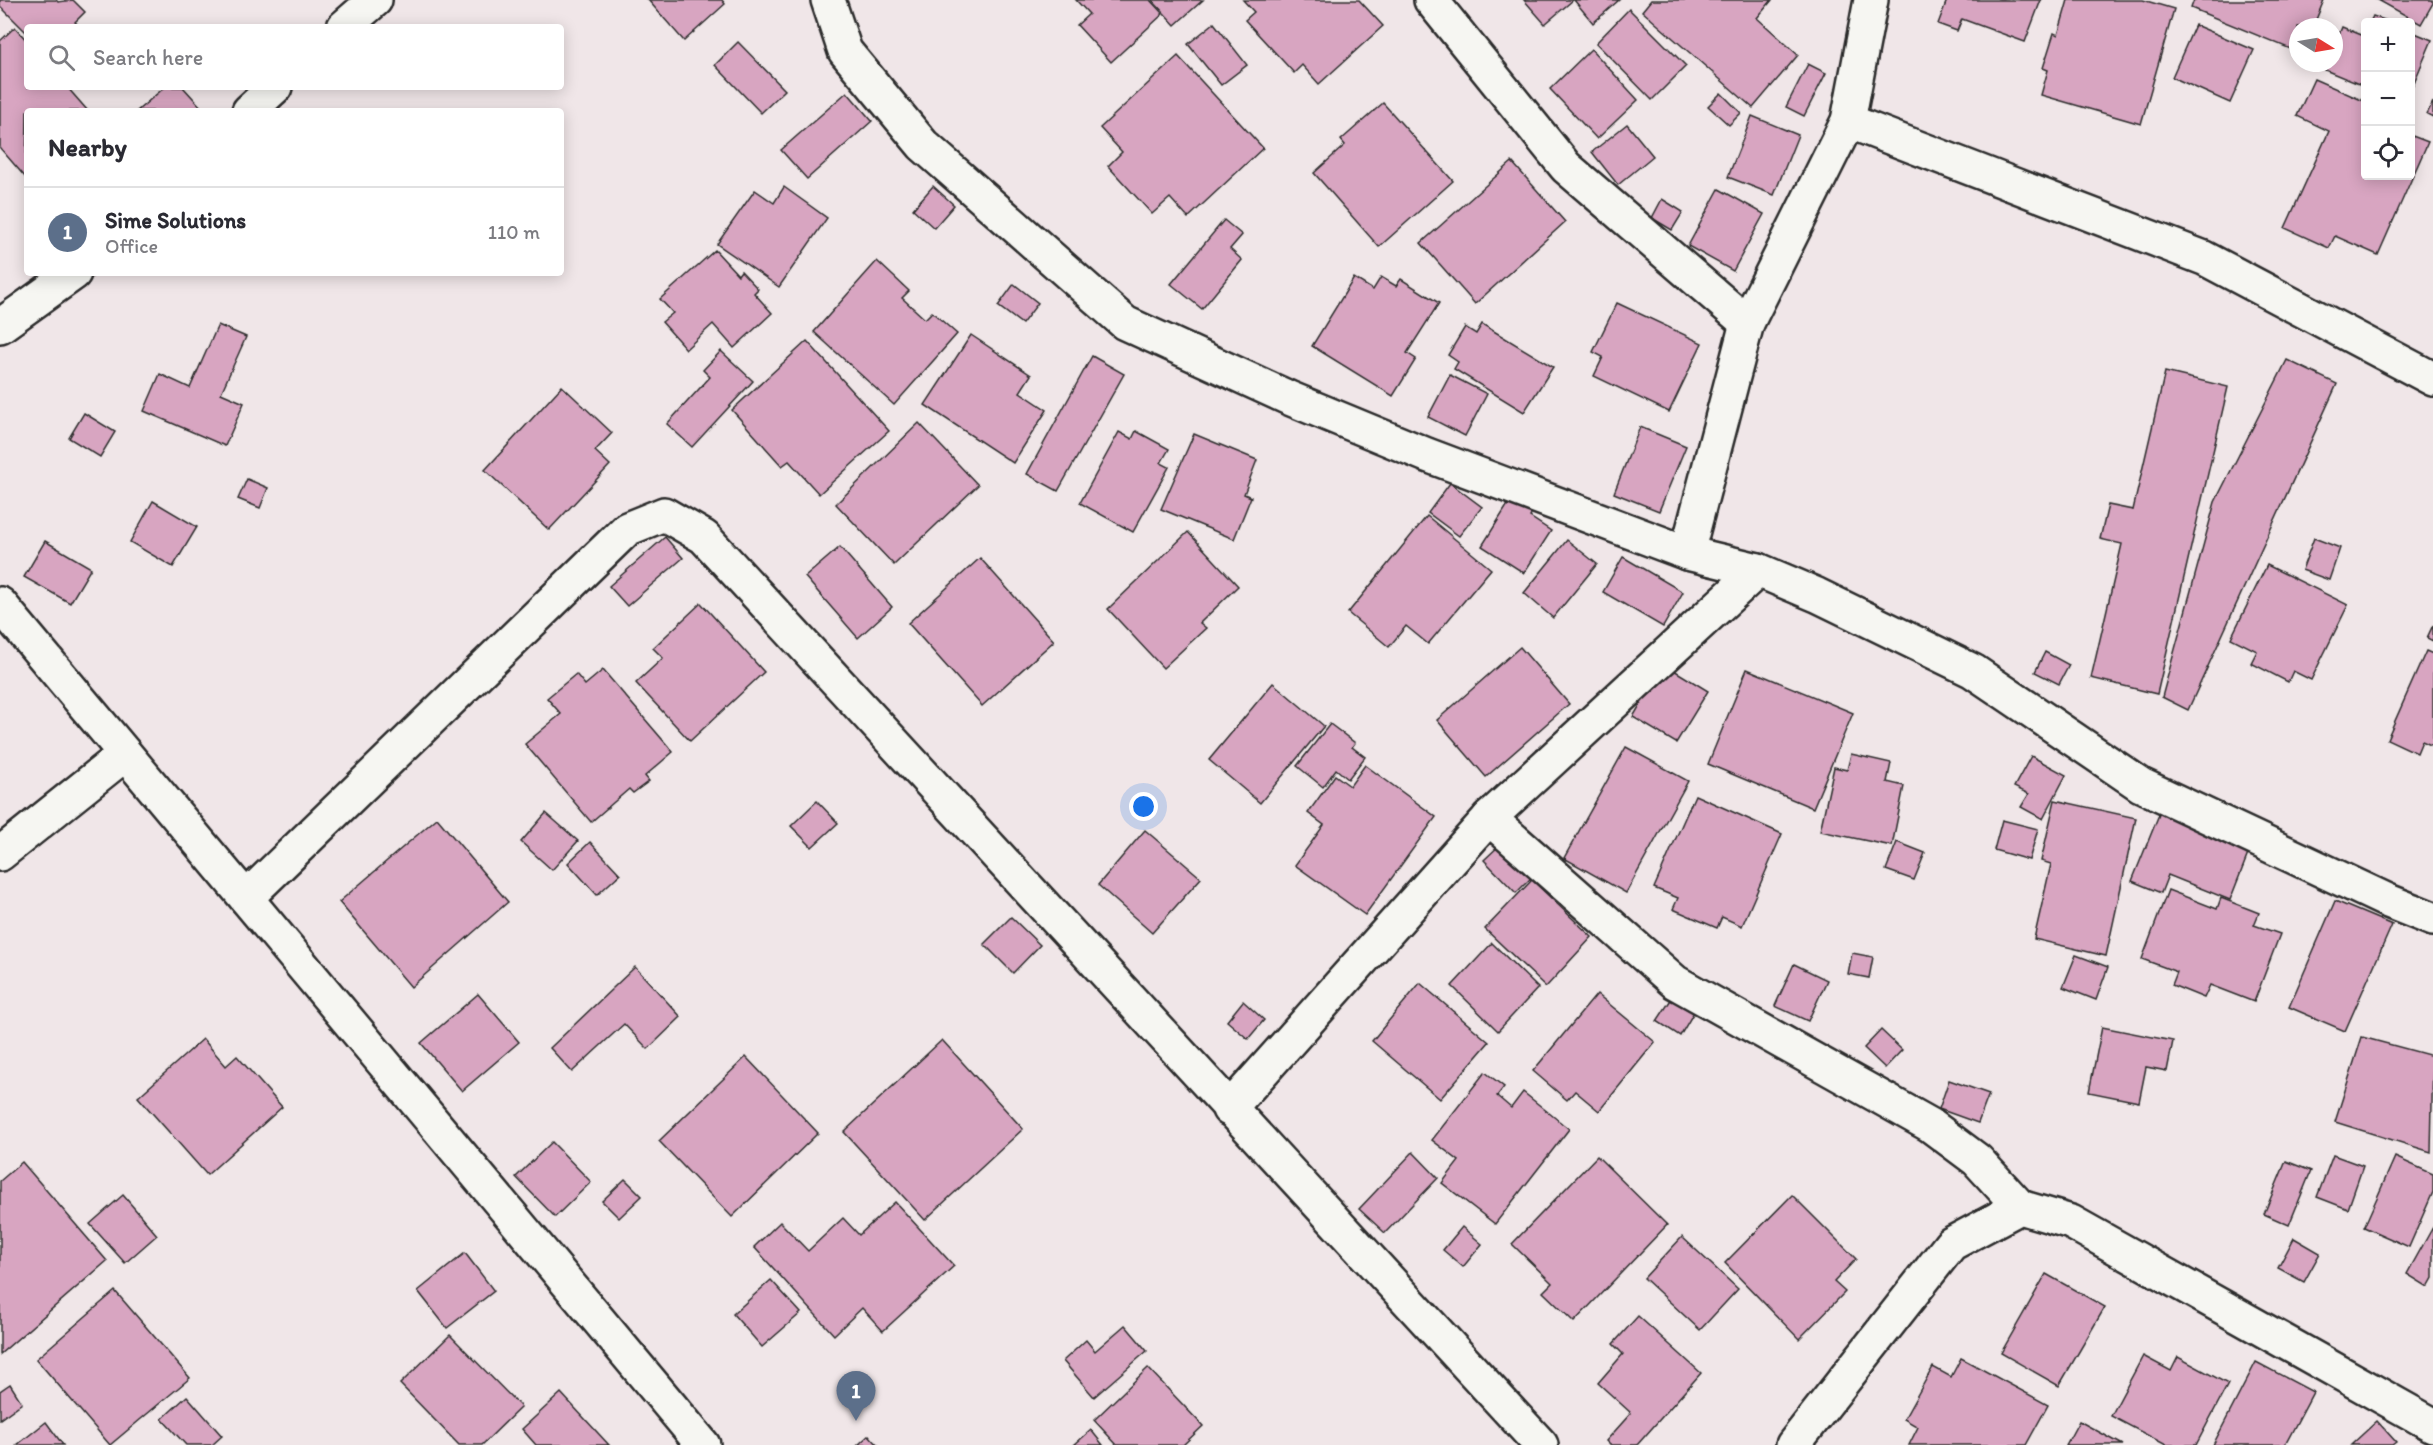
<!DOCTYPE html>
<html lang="en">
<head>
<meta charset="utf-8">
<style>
	body { margin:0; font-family:Itim,sans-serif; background:#f7f7f7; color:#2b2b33 }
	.controls { position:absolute; right:18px; top:18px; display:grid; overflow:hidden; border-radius:6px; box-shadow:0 3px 15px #0003 }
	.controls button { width:54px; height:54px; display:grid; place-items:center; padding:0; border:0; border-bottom:2px solid #e1e1e2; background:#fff; color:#2b2b33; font:30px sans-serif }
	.compass { position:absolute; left:2289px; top:18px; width:54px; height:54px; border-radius:50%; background:#fff; box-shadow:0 3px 15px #0003; rotate:101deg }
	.you { position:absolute; left:1144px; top:807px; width:21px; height:21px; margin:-15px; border:4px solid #fff; border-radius:50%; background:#1a73e8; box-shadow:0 0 0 9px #1a73e833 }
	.badge { display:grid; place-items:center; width:39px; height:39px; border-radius:50%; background:#1f6fb2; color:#fff; font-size:20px; font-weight:700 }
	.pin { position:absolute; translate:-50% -50px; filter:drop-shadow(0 2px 3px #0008) }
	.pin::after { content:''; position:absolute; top:32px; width:21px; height:18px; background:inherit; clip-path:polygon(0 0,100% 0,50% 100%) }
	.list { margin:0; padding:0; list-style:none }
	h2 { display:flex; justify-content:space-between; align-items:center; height:78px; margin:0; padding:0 24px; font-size:26px }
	h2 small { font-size:20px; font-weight:400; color:#7c7c81 }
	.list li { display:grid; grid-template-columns:39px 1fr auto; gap:18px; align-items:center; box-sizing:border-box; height:90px; padding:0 24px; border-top:2px solid #e1e1e2 }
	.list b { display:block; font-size:22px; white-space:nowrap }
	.list p { margin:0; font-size:20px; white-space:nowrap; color:#7c7c81 }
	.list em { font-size:20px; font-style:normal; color:#7c7c81 }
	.icon { flex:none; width:33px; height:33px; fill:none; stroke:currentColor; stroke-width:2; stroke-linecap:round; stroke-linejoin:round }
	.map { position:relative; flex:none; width:2433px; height:1445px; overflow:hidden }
	.search { position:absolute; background:#fff; box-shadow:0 3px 15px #0003; left:24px; top:24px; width:540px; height:66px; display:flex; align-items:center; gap:15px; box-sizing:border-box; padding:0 21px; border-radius:6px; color:#7c7c81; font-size:22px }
	.panel { position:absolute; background:#fff; box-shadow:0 3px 15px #0003; left:24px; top:108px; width:540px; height:168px; border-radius:6px }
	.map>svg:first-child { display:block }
	.building { fill:#d8a5c1; stroke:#2b2b2b; stroke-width:1.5 }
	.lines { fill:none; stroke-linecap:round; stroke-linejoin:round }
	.minor-casing { stroke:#2b2b2b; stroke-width:38 }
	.minor { stroke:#f6f6f2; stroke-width:33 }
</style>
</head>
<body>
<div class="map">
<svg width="2433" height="1445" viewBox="0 0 2433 1445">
	<rect width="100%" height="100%" fill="#f0e6e8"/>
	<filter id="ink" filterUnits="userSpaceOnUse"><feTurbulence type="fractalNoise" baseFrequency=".0167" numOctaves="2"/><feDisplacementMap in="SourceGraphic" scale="12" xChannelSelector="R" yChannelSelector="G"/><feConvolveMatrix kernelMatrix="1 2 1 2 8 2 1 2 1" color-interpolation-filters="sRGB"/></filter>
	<g filter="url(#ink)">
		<g class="building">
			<path d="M0 0H56L58 2 73 0 85 12 75 22 80 27H27V33L0 6Z"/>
			<path d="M648 0H722L725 4 684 41Z"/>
			<path d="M1076 0H1150L1163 14 1111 62 1077 25 1089 14Z"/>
			<path d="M1152 0H1203L1175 25Z"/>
			<path d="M1243 0H1359L1383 26 1319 84 1302 65 1294 73 1245 20 1254 12Z"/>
			<path d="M1524 0H1573L1545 24Z"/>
			<path d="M1574 0H1619L1593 23Z"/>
			<path d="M1651 0H1772L1757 18 1798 55 1753 108 1642 11Z"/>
			<path d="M1947 0H2041L2025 42 1962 19 1957 31 1938 24Z"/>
			<path d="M2068 0H2143L2174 9 2141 124 2041 95 2048 70 2043 68 2054 33 2058 35Z"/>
			<path d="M2194 0H2324L2313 27H2298V52L2191 8Z"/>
			<path d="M2378 0H2433V3L2421 24Z"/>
			<path d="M1629 9 1686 66 1652 100 1596 43Z"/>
			<path d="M2373 16 2390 22H2370Z"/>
			<path d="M1214 23 1247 65 1221 85 1188 44Z"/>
			<path d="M2195 25 2254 50 2230 103 2172 77Z"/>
			<path d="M15 27 27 41V87H67L88 111H27L26 178 0 148V41Z"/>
			<path d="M2342 27 2364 36 2366 33V87L2325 70 2328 63H2334V47Z"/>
			<path d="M2410 31 2432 40 2410 92Z"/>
			<path d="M738 42 785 90 761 113 715 65Z"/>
			<path d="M1591 49 1638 100 1597 139 1550 89Z"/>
			<path d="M1178 56 1263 148 1188 218 1170 198 1152 214 1108 166 1122 152 1100 128Z"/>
			<path d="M1808 64 1826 73 1804 116 1786 107Z"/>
			<path d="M2314 79 2366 102V176H2410V135L2428 142 2378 255 2335 236 2329 248 2285 228 2329 131 2297 116Z"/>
			<path d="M165 87H183L202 108 199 111H137Z"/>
			<path d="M847 92 872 121 807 179 781 150Z"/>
			<path d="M1721 93 1741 113 1729 125 1708 106Z"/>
			<path d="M2433 102V117L2427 114Z"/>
			<path d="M1383 103 1453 181 1379 247 1314 173 1345 145 1341 140Z"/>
			<path d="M1752 116 1798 135 1774 195 1728 177Z"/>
			<path d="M1627 124 1653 156 1618 185 1592 152Z"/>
			<path d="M1512 162 1565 222 1475 304 1421 243Z"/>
			<path d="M933 186 954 205 934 228 913 209Z"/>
			<path d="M784 187 827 218 779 287 717 244 755 190 774 203Z"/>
			<path d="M1719 189 1764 214 1733 271 1688 246Z"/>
			<path d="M1662 199 1683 212 1672 230 1652 218Z"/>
			<path d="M1224 220 1242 235 1230 249 1242 260 1202 309 1171 284Z"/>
			<path d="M715 250 738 275 741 271 758 289 754 293 772 313 734 348 713 324 686 349 662 322 673 313 660 299Z"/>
			<path d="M877 261 909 291 902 298 925 319 932 312 957 334 894 405 814 332Z"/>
			<path d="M1381 277 1396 286 1401 279 1439 303 1407 353 1416 359 1393 396 1312 346 1354 278 1373 290Z"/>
			<path d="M1014 284 1038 303 1022 324 998 306Z"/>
			<path d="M1617 303 1702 343 1669 412 1594 376 1603 357 1593 352Z"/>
			<path d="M1482 324 1553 367 1524 412 1454 369 1458 362 1448 355 1465 327 1476 334Z"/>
			<path d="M218 325 246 337 221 393 244 403 225 446 144 411 160 374 190 388Z"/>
			<path d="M971 335 1031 375 1020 392 1047 410 1013 463 925 405Z"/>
			<path d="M807 341 889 431 819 494 789 461 782 466 732 410Z"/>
			<path d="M721 351 753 381 692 447 667 424 710 377 703 370Z"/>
			<path d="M1092 356 1124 374 1058 491 1027 474Z"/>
			<path d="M2287 360 2337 384 2188 710 2162 697 2215 502Z"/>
			<path d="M2165 372 2228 387 2157 694 2091 678 2122 544 2100 539 2108 505 2133 510Z"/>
			<path d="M1450 375 1487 394 1465 436 1428 417Z"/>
			<path d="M562 386 612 433 595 451 610 465 549 530 485 470Z"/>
			<path d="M84 413 115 432 100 457 69 438Z"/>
			<path d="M919 423 978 485 894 565 836 504Z"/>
			<path d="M1640 427 1686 446 1659 511 1614 493Z"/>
			<path d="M1136 431 1169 449 1161 463 1169 467 1133 532 1080 503 1119 432 1132 439Z"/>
			<path d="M1194 434 1257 460 1244 494 1251 497 1234 539 1161 509Z"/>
			<path d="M247 479 268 488 260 508 238 499Z"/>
			<path d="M1450 483 1482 507 1459 536 1428 513Z"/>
			<path d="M1512 498 1533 512 1530 517 1551 531 1524 573 1482 546Z"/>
			<path d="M153 501 197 527 173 567 130 542Z"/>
			<path d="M1427 516 1491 569 1428 644 1406 626 1389 647 1348 613Z"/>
			<path d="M1188 532 1238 586 1200 623 1206 628 1163 668 1108 609Z"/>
			<path d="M665 537 683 558 627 606 609 586Z"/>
			<path d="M2314 538 2340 548 2329 580 2302 570Z"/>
			<path d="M1567 540 1597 564 1553 618 1524 593Z"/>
			<path d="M45 541 91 568 70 603 24 577Z"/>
			<path d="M840 547 892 607 858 638 805 577Z"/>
			<path d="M1623 557 1683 592 1663 627 1603 592Z"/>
			<path d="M980 558 1054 641 982 706 908 623Z"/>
			<path d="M2267 565 2348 605 2311 680 2293 671 2288 682 2251 663 2257 651 2231 638Z"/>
			<path d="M701 603 764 672 690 741 636 683 663 658 653 648Z"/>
			<path d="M2433 625V641L2427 638Z"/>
			<path d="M1520 647 1569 704 1486 777 1437 720Z"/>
			<path d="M2426 651 2433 654V746L2422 741 2417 753 2387 739Z"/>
			<path d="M2045 652 2069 665 2059 684 2035 672Z"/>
			<path d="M1664 664 1708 691 1676 743 1633 717Z"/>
			<path d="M1747 669 1853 713 1813 808 1708 764Z"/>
			<path d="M603 670 673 752 645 776 649 781 633 793 629 789 591 822 525 744 561 714 547 698 576 674 585 685Z"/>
			<path d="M1273 683 1324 726 1260 803 1209 760Z"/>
			<path d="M1330 724 1355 743 1352 747 1365 757 1348 779 1336 769 1323 787 1297 766Z"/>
			<path d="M1626 747 1688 781 1626 893 1564 858Z"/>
			<path d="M1851 754 1891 763 1887 782 1904 786 1892 846 1820 831 1834 767 1847 770Z"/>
			<path d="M2031 756 2066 775 2043 819 2021 807 2029 794 2014 787Z"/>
			<path d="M1365 765 1436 817 1365 915 1295 865 1324 825 1308 813 1335 775 1350 786Z"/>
			<path d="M1695 795 1782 834 1742 926 1722 917 1717 928 1673 909 1678 898 1654 888Z"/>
			<path d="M2055 800 2136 818 2106 956 2034 939 2051 864 2041 861Z"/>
			<path d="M817 801 838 823 812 847 791 826Z"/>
			<path d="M2160 812 2250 849 2230 900 2168 875 2161 893 2132 881Z"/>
			<path d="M546 813 578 841 552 870 521 842Z"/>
			<path d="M437 818 508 902 411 987 339 902Z"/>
			<path d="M2002 820 2038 829 2029 860 1994 850Z"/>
			<path d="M1145 830 1201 878 1152 933 1098 885Z"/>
			<path d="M590 842 620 874 597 895 568 863Z"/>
			<path d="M1897 842 1925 853 1914 880 1886 870Z"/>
			<path d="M1502 843 1533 876 1516 893 1484 860Z"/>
			<path d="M1532 880 1592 937 1546 987 1485 929Z"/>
			<path d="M2168 890 2217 909 2221 898 2259 913 2254 925 2280 934 2254 1002 2210 985 2204 998 2172 985 2177 972 2142 959Z"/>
			<path d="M2335 901 2392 925 2345 1031 2289 1007Z"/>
			<path d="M1011 917 1040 945 1013 973 984 944Z"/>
			<path d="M1492 943 1538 988 1498 1031 1452 986Z"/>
			<path d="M1852 953 1873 957 1869 978 1848 974Z"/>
			<path d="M2076 955 2108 967 2096 1000 2063 987Z"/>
			<path d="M1794 964 1827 980 1808 1021 1775 1006Z"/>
			<path d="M635 967 681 1017 648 1049 624 1024 572 1072 550 1048Z"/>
			<path d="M1420 983 1489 1042 1440 1099 1372 1041Z"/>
			<path d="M478 994 519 1042 462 1091 421 1043Z"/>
			<path d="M1597 994 1655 1042 1599 1111 1575 1091 1567 1100 1533 1071Z"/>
			<path d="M1672 998 1694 1012 1680 1036 1657 1021Z"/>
			<path d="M1243 1001 1264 1020 1248 1039 1227 1021Z"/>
			<path d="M2102 1027 2173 1041 2167 1071 2146 1067 2139 1102 2089 1092Z"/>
			<path d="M1881 1030 1902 1050 1885 1068 1864 1048Z"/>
			<path d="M2362 1037 2433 1056 2431 1152 2335 1122Z"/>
			<path d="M203 1039 226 1066 237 1056 282 1107 207 1175 138 1097Z"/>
			<path d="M942 1040 1023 1129 925 1220 844 1132Z"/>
			<path d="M746 1057 818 1133 732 1217 659 1141Z"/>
			<path d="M1485 1072 1504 1087 1497 1096 1511 1108 1523 1092 1569 1129 1495 1224 1442 1183 1459 1161 1432 1140Z"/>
			<path d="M1949 1080 1989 1094 1978 1123 1939 1109Z"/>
			<path d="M552 1142 591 1182 555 1217 516 1177Z"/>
			<path d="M1413 1152 1438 1178 1385 1233 1359 1209Z"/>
			<path d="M2333 1155 2363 1166 2348 1209 2317 1197Z"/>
			<path d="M1597 1156 1667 1225 1574 1322 1543 1292 1552 1283 1512 1244Z"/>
			<path d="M2395 1157 2433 1174V1192L2409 1247 2364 1227Z"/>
			<path d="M2286 1161 2311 1171 2289 1225 2264 1214Z"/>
			<path d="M22 1162 107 1261 0 1354V1181Z"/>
			<path d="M625 1179 642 1196 619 1218 602 1201Z"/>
			<path d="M123 1195 157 1235 125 1263 90 1224Z"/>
			<path d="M1792 1195 1856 1259 1834 1282 1845 1292 1799 1339 1725 1263Z"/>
			<path d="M895 1202 954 1266 883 1331 862 1308 834 1335 754 1247 780 1222 808 1251 843 1218 859 1235Z"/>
			<path d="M1462 1227 1482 1244 1463 1267 1443 1250Z"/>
			<path d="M2433 1227V1278L2428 1287 2407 1274Z"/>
			<path d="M1682 1237 1738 1289 1700 1330 1644 1278Z"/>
			<path d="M2294 1238 2320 1253 2304 1282 2278 1268Z"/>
			<path d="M465 1253 494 1291 447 1328 418 1291Z"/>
			<path d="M2046 1274 2105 1307 2059 1386 2001 1353Z"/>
			<path d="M771 1280 801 1313 762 1347 733 1314Z"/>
			<path d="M115 1291 190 1378 110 1445 36 1359Z"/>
			<path d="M1638 1316 1701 1373 1637 1445H1610L1606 1441 1631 1413 1598 1383 1623 1354 1613 1344Z"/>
			<path d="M1125 1325 1147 1351 1094 1397 1063 1361 1086 1340 1095 1351Z"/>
			<path d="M450 1335 521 1407 482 1445H459L400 1384Z"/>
			<path d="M2143 1356 2171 1371 2178 1357 2228 1384 2196 1445H2166L2111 1416Z"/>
			<path d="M1961 1358 2048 1405 2026 1445H1909L1918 1427 1904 1419 1933 1367 1951 1377Z"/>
			<path d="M2256 1362 2313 1392 2285 1445H2213Z"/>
			<path d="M1148 1368 1203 1426 1183 1445H1117L1094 1420Z"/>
			<path d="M10 1384 22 1403 0 1419V1391Z"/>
			<path d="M561 1393 609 1445H536L522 1429Z"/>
			<path d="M187 1396 222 1436 212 1445H186L162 1419Z"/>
			<path d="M2079 1421 2123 1445H2066Z"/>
			<path d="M2377 1421 2396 1442 2392 1445H2351Z"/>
			<path d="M46 1422 63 1445H17Z"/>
			<path d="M1091 1430 1103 1445H1074Z"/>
			<path d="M869 1435 878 1445H858Z"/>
		</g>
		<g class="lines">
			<defs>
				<g id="minor">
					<path d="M828 0 845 51 923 145 1125 323 1289 398 1427 455 1687 553 1758 570 1817 595 1973 671 2141 785 2388 901 2433 919"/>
					<path d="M1431 0 1566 167 1747 323"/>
					<path d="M344 27 375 0"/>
					<path d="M249 111 275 87"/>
					<path d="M1848 121 2204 258 2433 379"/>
					<path d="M0 326 74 273"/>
					<path d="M1687 553 1747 323 1848 121 1871 0"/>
					<path d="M0 604 703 1445"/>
					<path d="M1489 818 1675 982 1930 1125 1977 1160 2020 1207"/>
					<path d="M0 854 125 754"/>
					<path d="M246 898 627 529 664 514 704 537 1541 1445"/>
					<path d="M1229 1109 1489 818 1758 570"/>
					<path d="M1793 1445 1951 1244 2020 1207 2071 1222 2433 1425"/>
				</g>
			</defs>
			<use href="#minor" class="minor-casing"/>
			<use href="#minor" class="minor"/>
		</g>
	</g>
</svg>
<div class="controls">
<button>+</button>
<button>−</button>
<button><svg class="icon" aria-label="locate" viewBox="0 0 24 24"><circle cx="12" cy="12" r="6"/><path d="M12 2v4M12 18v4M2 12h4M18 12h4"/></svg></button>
</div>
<svg class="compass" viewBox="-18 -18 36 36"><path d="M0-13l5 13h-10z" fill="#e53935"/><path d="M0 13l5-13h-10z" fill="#7c7c81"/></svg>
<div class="you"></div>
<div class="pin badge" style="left:856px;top:1421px;background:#5c6f8a">1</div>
<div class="search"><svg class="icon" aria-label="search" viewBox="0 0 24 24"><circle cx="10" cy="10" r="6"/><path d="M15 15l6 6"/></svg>Search here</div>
<section class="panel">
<h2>Nearby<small></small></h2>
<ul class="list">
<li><span class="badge" style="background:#5c6f8a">1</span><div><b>Sime Solutions</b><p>Office</p></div><em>110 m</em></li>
</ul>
</section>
</div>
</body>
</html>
